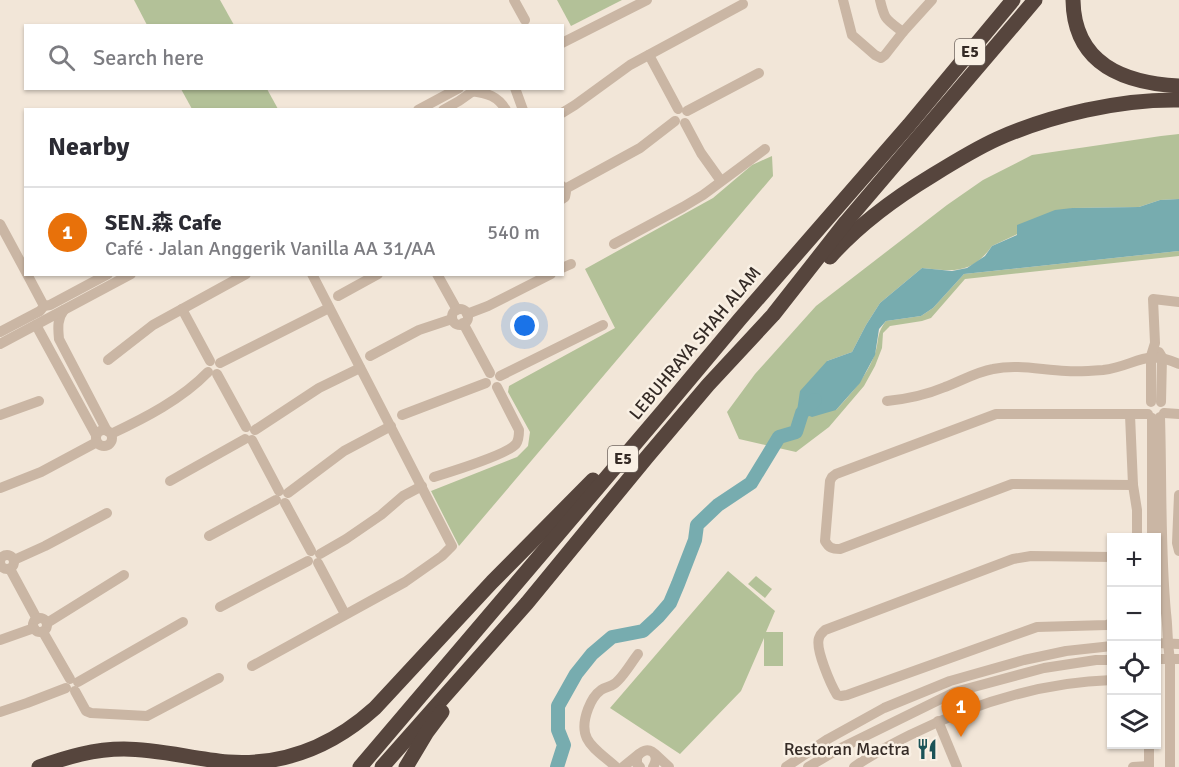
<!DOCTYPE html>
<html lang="en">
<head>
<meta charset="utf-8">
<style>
	body { margin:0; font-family:Signika,"Noto Sans SC",sans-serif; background:#f2f2f3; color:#2b2b33 }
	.controls { position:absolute; right:18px; bottom:18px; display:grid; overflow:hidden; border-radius:0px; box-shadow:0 2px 4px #0004 }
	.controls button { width:54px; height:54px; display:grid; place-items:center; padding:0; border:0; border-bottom:2px solid #e1e1e2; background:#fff; color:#2b2b33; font:30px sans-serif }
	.you { position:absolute; left:525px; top:326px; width:21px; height:21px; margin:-15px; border:4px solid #fff; border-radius:50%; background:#1a73e8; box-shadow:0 0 0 9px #1a73e833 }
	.badge { display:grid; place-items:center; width:39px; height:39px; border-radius:50%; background:#d93025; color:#fff; font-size:20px; font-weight:700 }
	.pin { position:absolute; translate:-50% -50px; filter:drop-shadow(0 2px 3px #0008) }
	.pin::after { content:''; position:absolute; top:32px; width:21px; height:18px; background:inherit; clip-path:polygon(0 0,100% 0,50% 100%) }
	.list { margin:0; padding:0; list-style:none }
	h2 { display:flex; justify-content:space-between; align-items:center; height:78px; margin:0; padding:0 24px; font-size:26px }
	h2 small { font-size:20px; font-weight:400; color:#7c7c81 }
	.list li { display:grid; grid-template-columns:39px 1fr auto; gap:18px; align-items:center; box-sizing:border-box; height:90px; padding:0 24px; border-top:2px solid #e1e1e2 }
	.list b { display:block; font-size:22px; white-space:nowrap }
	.list p { margin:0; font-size:20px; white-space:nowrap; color:#7c7c81 }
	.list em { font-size:20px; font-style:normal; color:#7c7c81 }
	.icon { flex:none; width:33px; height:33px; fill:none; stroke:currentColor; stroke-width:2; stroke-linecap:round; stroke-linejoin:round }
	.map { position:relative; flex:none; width:1179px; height:767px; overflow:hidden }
	.search { position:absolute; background:#fff; box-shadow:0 2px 4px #0004; left:24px; top:24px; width:540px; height:66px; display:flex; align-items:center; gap:15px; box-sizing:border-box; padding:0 21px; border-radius:0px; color:#7c7c81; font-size:22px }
	.panel { position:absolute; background:#fff; box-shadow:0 2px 4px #0004; left:24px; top:108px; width:540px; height:168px; border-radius:0px }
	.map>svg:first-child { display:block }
	.green { fill:#b3c198 }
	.water { fill:#77acaf }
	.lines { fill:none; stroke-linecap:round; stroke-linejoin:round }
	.river { stroke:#77acaf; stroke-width:14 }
	.minor { stroke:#cab6a4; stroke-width:10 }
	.highway { stroke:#56453d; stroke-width:15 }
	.labels { text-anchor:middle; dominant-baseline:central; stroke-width:5; stroke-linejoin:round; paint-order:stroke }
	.shield { fill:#f9f0e4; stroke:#70665f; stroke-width:1.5 }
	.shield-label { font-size:16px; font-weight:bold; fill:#352b26 }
	.street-label { font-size:18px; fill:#352b26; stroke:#f9f0e4 }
	.poi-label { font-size:18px; fill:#352b26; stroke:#f9f0e4; text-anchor:end }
</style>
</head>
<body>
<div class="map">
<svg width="1179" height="767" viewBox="0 0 1179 767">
	<rect width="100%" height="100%" fill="#f2e6d8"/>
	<g class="green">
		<path d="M134 0H220L234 25H147Z"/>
		<path d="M557 0H622L571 26Z"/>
		<path d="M181 89H267L278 109H192Z"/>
		<path d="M1179 134V199L1160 200 1139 207 1072 208 992 246C971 275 954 271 922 268L880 303 866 325 852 352 827 361 836 410C851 394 866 377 874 356 880 342 875 335 886 321L921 316 933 308 964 274 1179 251V256L965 279 931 318 922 321 890 326 883 333 882 348 875 366 864 386 829 427 796 452 739 439 727 412 755 374 816 306 947 205 983 180 1032 155 1161 136Z"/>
		<path d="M772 156 773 176 459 546 431 491 517 457 528 446 530 432 508 392 509 386 615 328 585 269 713 198 752 165Z"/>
		<path d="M728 571 775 611 766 632H783V666H764V638L741 691 680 754 610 708Z"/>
		<path d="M756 576 772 589 765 598 748 584Z"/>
	</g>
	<path class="water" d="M1179 199V251L964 274 933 308 921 316 886 321 879 329 875 355 860 383 836 410 812 417 797 411 800 391 827 361 852 352 866 325 880 303 922 268 952 271 967 268 985 256 992 246 1017 235V225L1055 210 1072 208 1139 207 1160 200Z"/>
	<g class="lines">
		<path class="river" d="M557 767 564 745 558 730V706L576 674 592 654 612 637 643 631 658 617 670 603 678 584 695 540 697 525 718 505 751 483 779 437 796 432 802 413 815 400"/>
		<g class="minor">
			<path d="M514 0 525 20"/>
			<path d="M843 0 852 35 875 55 881 58 885 55 903 32 932 0"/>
			<path d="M880 0C885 21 886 19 903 32"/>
			<path d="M562 43 647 0"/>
			<path d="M649 55 678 109"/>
			<path d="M515 88 523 110"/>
			<path d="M471 91C487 93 498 96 506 110"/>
			<path d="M418 110 459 88"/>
			<path d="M443 110 459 101 476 89"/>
			<path d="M687 111 759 73"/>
			<path d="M562 113 575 105 630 65 743 4"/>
			<path d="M685 123 701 153 721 181"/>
			<path d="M562 186 566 192 565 197 562 199"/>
			<path d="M565 189 640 148 675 121"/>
			<path d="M0 224 26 272"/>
			<path d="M614 244 683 207 703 195 765 149"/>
			<path d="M562 268 571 264"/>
			<path d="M27 274 44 306"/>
			<path d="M437 274 457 310"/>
			<path d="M338 296 378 274"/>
			<path d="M182 309 210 361"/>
			<circle cx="460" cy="317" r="8"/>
			<path d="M64 310C57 319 58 328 59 339L107 431"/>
			<path d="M467 314 488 306 551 274"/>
			<path d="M463 323 490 373"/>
			<path d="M36 325 96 435"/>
			<path d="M0 332 40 311 44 306 50 305 108 274"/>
			<path d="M0 344 131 274"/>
			<path d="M1159 352 1162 357 1161 402"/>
			<path d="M370 356 419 330 452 319"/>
			<path d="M108 360 153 325 246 274"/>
			<path d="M220 363 329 308"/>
			<path d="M217 374 246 427"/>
			<path d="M500 376 603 325"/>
			<path d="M887 401C907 399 926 395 945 387 961 381 976 372 993 369 1018 364 1041 370 1066 371 1078 372 1091 371 1103 370 1136 366 1145 348 1179 364"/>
			<path d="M1151 402V356L1155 343 1153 299 1179 302"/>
			<path d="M1164 413 1179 414"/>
			<path d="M0 415 39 401"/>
			<path d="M402 415 486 383"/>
			<path d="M1130 415 1133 485 1137 510V538"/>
			<path d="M1160 417C1162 482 1160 548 1166 613 1168 628 1167 643 1170 659V767"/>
			<circle cx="104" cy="438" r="8"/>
			<path d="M255 430 319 388 360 368"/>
			<path d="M111 434C145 418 182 399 208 372"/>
			<path d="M252 440 279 491"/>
			<path d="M434 477C450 472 507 455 516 444 519 440 519 434 519 430L497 387"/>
			<path d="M170 481 245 439"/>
			<path d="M1133 485 1012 484 840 549C832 549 829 548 825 541L830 481 832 477 836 474 996 414H1148"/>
			<path d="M0 488 41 472 97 442"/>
			<path d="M288 493 344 451 391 426"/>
			<path d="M1179 495 1177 543 1179 551"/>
			<path d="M285 503 311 551"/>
			<path d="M209 536 276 500"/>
			<path d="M1152 538V418"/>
			<path d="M320 554 346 539 381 515 403 496 422 486"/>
			<circle cx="7" cy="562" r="7"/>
			<path d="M1112 557 1031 556 1013 559 825 630C822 633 820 634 819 638 815 649 831 685 837 695L841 696 847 695 1037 627 1107 625 1112 623"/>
			<path d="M14 560 45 546 107 513"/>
			<path d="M318 563 345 614"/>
			<path d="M10 569 37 619"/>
			<path d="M220 607 308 561"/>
			<circle cx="40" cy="625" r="7"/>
			<path d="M47 623 124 575"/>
			<path d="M43 632 70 679"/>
			<path d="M0 640 34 628"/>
			<path d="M1156 643 1179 644"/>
			<path d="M1156 659H1179"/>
			<path d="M252 666 405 582 442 556 452 546 312 274"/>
			<path d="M78 682 183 622"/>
			<path d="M75 691 86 711 91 713 147 716 219 678"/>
			<path d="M0 712 27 703 66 688"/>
			<path d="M938 721 957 767"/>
			<path d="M655 754 669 767"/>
			<path d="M616 767C595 748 576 741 588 709 591 701 594 695 601 690 605 687 610 687 614 684 622 679 631 663 638 654"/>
			<path d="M623 767 639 754"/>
			<path d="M640 767 637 764V757C646 743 662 753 653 767"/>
			<path d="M786 767 828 739 884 708 950 681 1024 660 1066 651 1112 646"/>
			<path d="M808 767 837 750 955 692 1044 668 1096 660H1112"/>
			<path d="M854 767C871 755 890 745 910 735 973 704 1040 682 1112 680"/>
			<path d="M1133 767 1149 766"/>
			<path d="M1149 767V744"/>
		</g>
		<g class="highway">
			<path d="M1073 0C1074 64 1124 83 1179 86"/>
			<path d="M830 257C860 223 895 198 933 175 954 162 975 149 997 139 1051 115 1120 99 1179 100"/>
			<path d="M39 767C67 757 94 749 124 749 159 749 193 759 228 762 285 766 334 745 375 708L492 582 593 480"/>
			<path d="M360 767 663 411 740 319 909 125 1013 0"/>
			<path d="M382 767 527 603 647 457 708 385 773 315 846 222 1035 0"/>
			<path d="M406 767 427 732 442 712"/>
		</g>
	</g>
	<defs>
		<symbol id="restaurant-bare" viewBox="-9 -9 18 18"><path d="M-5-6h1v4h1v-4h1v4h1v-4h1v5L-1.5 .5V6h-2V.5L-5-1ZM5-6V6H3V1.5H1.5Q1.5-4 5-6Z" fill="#1b5357" stroke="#f9f0e4" stroke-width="2.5" paint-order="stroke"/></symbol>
	</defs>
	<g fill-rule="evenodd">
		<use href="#restaurant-bare" x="912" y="734" width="30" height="30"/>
	</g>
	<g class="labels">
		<g class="shield">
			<rect x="955" y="39" width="30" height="26" rx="4.5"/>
			<rect x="608" y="446" width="30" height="26" rx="4.5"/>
		</g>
		<g class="shield-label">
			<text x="970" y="52">E5</text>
			<text x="623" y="459">E5</text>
		</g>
		<g class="street-label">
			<text transform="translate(695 343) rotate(-50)">LEBUHRAYA SHAH ALAM</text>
		</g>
		<g class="poi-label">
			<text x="910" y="749">Restoran Mactra</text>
		</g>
	</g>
</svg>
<div class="controls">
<button>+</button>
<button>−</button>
<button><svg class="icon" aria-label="locate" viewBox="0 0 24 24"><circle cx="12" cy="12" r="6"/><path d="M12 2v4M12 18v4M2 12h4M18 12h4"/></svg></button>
<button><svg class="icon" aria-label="layers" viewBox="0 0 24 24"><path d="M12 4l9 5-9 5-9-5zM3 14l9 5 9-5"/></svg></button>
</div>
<div class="you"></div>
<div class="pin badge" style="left:961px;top:737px;background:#e8710a">1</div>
<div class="search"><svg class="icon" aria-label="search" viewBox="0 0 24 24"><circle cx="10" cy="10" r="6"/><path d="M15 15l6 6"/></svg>Search here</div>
<section class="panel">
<h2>Nearby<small></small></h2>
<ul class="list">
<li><span class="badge" style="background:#e8710a">1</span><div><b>SEN.森 Cafe</b><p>Café · Jalan Anggerik Vanilla AA 31/AA</p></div><em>540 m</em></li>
</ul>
</section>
</div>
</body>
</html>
